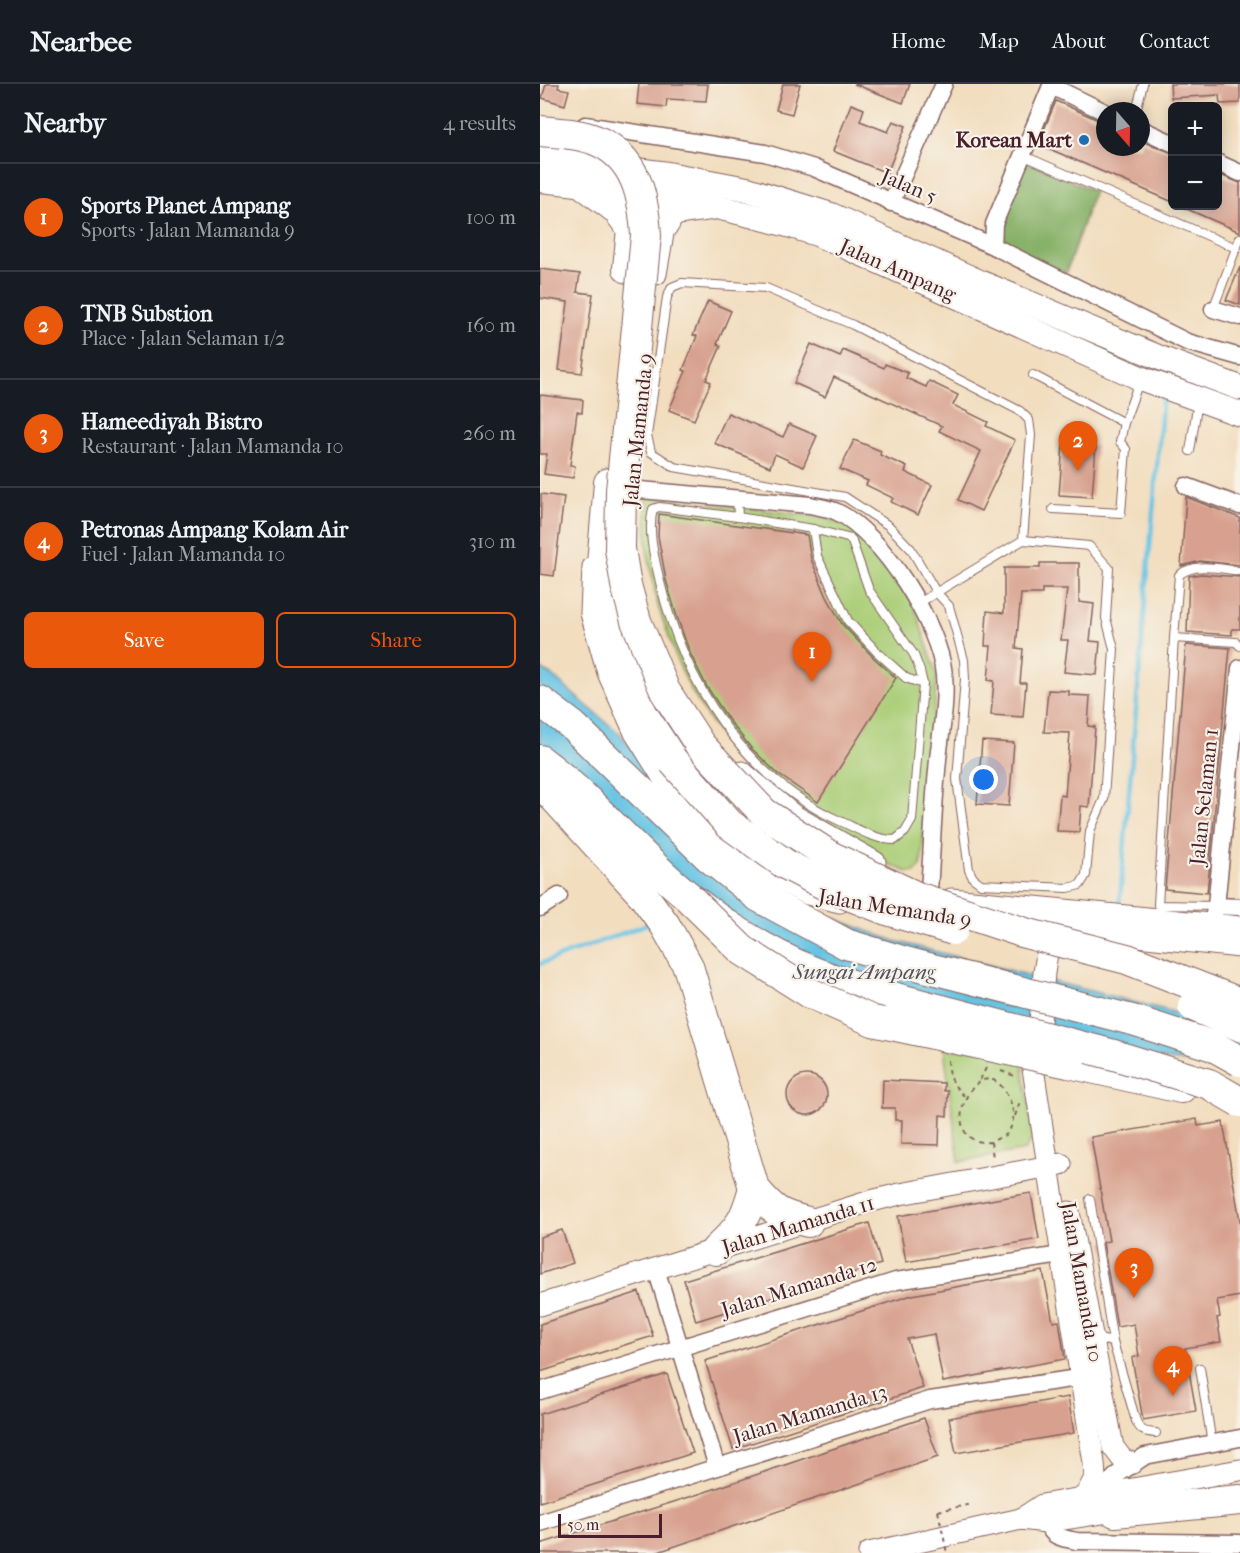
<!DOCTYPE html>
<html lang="en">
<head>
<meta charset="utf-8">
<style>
	body { margin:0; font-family:"IM FELL French Canon",serif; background:#242831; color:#f1f3f6 }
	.controls { position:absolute; right:18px; top:18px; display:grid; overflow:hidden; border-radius:9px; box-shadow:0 3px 15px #0003 }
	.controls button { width:54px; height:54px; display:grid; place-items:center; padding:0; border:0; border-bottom:2px solid #363941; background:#171b24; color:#f1f3f6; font:30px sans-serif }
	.compass { position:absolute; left:556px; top:18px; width:54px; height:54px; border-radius:50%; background:#171b24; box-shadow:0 3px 15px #0003; rotate:160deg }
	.scale { position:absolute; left:18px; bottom:15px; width:104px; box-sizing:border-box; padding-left:6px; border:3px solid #4a1f2b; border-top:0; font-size:16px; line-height:21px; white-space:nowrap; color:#4a1f2b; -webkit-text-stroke:4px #f7f3e8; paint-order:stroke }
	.you { position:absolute; left:444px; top:696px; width:21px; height:21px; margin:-15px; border:4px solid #fff; border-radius:50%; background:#1a73e8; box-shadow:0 0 0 9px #1a73e833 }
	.badge { display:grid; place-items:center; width:39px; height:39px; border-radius:50%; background:#ea580c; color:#fff; font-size:20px; font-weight:700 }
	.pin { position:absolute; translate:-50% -50px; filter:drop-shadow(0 2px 3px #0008) }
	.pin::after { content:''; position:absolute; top:32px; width:21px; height:18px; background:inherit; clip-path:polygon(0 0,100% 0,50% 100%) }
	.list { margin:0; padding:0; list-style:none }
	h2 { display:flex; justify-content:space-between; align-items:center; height:78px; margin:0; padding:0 24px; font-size:26px }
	h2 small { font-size:20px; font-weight:400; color:#9ea1a6 }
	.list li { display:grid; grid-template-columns:39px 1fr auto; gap:18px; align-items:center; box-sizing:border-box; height:108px; padding:0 24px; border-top:2px solid #363941 }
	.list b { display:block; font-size:22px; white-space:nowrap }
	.list p { margin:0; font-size:20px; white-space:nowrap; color:#9ea1a6 }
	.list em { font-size:20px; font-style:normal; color:#9ea1a6 }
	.actions { display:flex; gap:12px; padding:18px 24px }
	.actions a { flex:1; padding:14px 0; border:2px solid #ea580c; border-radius:9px; text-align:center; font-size:21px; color:#ea580c }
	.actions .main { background:#ea580c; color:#fff }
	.map { position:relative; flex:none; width:700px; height:1469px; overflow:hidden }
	header { display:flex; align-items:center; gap:36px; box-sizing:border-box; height:84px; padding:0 30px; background:#171b24; border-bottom:2px solid #363941 }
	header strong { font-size:28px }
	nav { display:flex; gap:33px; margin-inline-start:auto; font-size:21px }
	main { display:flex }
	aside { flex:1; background:#171b24 }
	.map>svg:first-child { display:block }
	.green { fill:#aace77; stroke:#7a7651; stroke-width:1.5 }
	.forest { fill:#87b168; stroke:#68684a; stroke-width:1.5 }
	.water { fill:#65c3e3; stroke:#587187; stroke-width:1.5 }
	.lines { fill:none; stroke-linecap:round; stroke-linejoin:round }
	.stream { stroke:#65c3e3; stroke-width:4.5 }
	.building { fill:#d8a18f }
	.service-casing { stroke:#85625e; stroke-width:10 }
	.minor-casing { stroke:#85625e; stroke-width:19 }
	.tertiary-casing { stroke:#85625e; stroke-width:23 }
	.secondary-casing { stroke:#85625e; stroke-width:26 }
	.motorway-casing { stroke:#85625e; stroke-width:32 }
	.path { stroke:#85625e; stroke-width:2; stroke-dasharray:4.5 4.5; stroke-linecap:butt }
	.service { stroke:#fff; stroke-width:8 }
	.minor { stroke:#fff; stroke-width:16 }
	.tertiary { stroke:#fff; stroke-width:21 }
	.secondary { stroke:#fff; stroke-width:24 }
	.motorway { stroke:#fff; stroke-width:30 }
	.motorway-bridge-casing { stroke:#85625e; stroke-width:32; stroke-linecap:butt }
	.path-bridge { stroke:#85625e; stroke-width:2; stroke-dasharray:4.5 4.5; stroke-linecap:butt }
	.motorway-bridge { stroke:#fff; stroke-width:30 }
	.poi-dot { fill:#1f6fb2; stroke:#f7f3e8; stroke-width:2 }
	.labels { text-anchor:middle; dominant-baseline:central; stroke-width:4.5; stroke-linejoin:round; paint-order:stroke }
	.poi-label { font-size:21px; font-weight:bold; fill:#4a1f2b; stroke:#f7f3e8; text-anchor:end }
	.street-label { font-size:21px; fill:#4a1f2b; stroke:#f7f3e8 }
	.water-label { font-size:22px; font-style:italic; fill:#525062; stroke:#f7f3e8 }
</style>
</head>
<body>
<header>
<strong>Nearbee</strong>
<nav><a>Home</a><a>Map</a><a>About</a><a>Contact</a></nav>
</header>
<main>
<aside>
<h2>Nearby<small>4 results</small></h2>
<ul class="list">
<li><span class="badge">1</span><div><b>Sports Planet Ampang</b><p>Sports · Jalan Mamanda 9</p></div><em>100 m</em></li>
<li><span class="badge">2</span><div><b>TNB Substion</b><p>Place · Jalan Selaman 1/2</p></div><em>160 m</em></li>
<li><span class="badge">3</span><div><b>Hameediyah Bistro</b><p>Restaurant · Jalan Mamanda 10</p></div><em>260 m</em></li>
<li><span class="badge">4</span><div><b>Petronas Ampang Kolam Air</b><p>Fuel · Jalan Mamanda 10</p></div><em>310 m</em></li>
</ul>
<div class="actions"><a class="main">Save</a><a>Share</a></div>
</aside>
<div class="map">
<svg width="700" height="1469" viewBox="0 0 700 1469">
	<rect width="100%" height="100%" fill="#f7f3e8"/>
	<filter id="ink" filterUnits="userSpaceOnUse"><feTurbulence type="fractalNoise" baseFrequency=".0167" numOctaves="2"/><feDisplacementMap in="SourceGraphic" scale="12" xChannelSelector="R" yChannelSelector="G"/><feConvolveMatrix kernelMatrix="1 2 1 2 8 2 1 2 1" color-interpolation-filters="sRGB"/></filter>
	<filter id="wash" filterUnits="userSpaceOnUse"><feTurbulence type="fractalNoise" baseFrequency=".008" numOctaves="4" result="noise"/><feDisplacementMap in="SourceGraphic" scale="24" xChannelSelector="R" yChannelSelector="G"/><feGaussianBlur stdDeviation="1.35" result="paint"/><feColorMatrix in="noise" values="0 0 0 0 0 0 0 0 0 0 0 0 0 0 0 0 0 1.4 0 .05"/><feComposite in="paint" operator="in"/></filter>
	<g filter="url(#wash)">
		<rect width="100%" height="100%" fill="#f2ddbe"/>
		<g class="green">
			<path d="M106 413 276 432 305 441 329 459 372 516 397 591 381 781C378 787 375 789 368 788L334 774 222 701 191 665 168 634 151 606 137 576 118 522 107 466Z"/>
			<path d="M404 965 481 966 493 1053 485 1066 419 1078Z"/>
		</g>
		<path class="forest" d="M487 77 554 107 526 189 467 162 461 135Z"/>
		<path class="water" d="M0 584 11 591 80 650 158 747 220 802 274 827 354 857 633 928 700 953V986L594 971 255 900 0 667Z"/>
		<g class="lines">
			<g class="stream">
				<path d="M579 826 623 311"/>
				<path d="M0 880 110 839"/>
			</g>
		</g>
		<g id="blocks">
			<g class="building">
				<path d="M6 0H19L18 4 29 6 25 21 2 14Z"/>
				<path d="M99 0H168L166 17 127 15 126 23 97 20Z"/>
				<path d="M243 0H260L252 30 236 26Z"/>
				<path d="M314 0H370L363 19Z"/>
				<path d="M630 0H700V19L680 20 679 11 631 14Z"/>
				<path d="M516 17 565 39V63H601V57L633 69V118L498 60Z"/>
				<path d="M311 20 324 25 320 37 348 48 353 37 366 42 347 89 293 67Z"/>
				<path d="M678 90 700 99V148L640 122H678Z"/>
				<path d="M700 183V221L686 216Z"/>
				<path d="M0 185 40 190 37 208 53 210 42 289 19 286 28 218 0 214Z"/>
				<path d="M168 217 191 227 177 260 181 262 166 296 171 298 154 336 129 326 146 287 143 286 157 252 153 251Z"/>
				<path d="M271 260 300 273 303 266 344 284 345 280 368 289 366 294 386 303 389 297 418 311 413 321 448 338 446 342 475 356 441 427 418 416 441 367 399 347 402 342 294 293 285 313 254 299Z"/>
				<path d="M0 311 43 316 42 329 37 328 30 381 35 382 33 394 4 390 7 370H0Z"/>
				<path d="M188 329 243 353 249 340 277 352 263 383 235 370 230 383 174 359Z"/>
				<path d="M314 356 341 367 340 371 367 383 365 388 392 401 378 431 351 418 353 414 326 401 328 397 300 385Z"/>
				<path d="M523 360 556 362 552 413 519 411Z"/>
				<path d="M1 410 24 413 14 492 0 490Z"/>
				<path d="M646 413 700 434V481L660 477 641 482Z"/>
				<path d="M119 430 267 451 271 475 287 513 302 540 333 573 356 594 278 718 238 690 211 664 188 635 167 603 150 569 137 533 126 496 118 452Z"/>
				<path d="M500 479H539V518L554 520 550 557 560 558 557 591 524 588 528 556H521L527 505H502V510H481L476 564 483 565 480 599H486L483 633 451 631 454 597 448 596 451 562H445L447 527 464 529V484H500Z"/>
				<path d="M661 490 700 493V545H692V551L647 548 649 492Z"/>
				<path d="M646 561 690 564 667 809 625 805Z"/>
				<path d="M508 606 529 607V611L550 612 548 642 555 643 549 723 541 722 539 748 517 747 520 711 525 712 530 649 504 648Z"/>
				<path d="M442 657 474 659 469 722 437 720Z"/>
				<circle cx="267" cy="1011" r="20"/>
				<path d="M343 996 404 999V1007H408L407 1032 400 1031 399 1061 361 1060 362 1036H355V1024H342Z"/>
				<path d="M657 1035 658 1042 683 1038 700 1137V1212L677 1216 680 1233 677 1234 681 1258 645 1264 656 1327 603 1336 592 1274 599 1272 594 1240 577 1243 563 1158 569 1157 551 1053Z"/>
				<path d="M491 1109 499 1155 366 1178 358 1132Z"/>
				<path d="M329 1139 341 1180 156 1237 144 1196Z"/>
				<path d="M22 1146 33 1179 0 1190V1153Z"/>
				<path d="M503 1187 513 1238 519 1237 525 1275 403 1298 394 1250 367 1255 383 1304 193 1365 165 1277 372 1211Z"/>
				<path d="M99 1208 113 1252 0 1288V1240Z"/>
				<path d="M127 1290 153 1369 0 1418V1330Z"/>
				<path d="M528 1313 534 1349 416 1369 409 1334Z"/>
				<path d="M384 1334 398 1373 115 1469H0V1460L159 1410Z"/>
			</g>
		</g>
	</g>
	<g filter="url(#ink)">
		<use href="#blocks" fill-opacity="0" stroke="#85625e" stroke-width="1.5"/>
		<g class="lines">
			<defs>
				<g id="service">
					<path d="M596 27 603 0"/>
					<path d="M482 71 696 164"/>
					<path d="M673 225 700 154"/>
					<path d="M493 291 584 339"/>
					<path d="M650 367 658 317"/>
					<path d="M197 414 198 433 273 445 311 455 329 506 374 571 380 587 383 600 372 736 365 748 355 756C335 756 318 745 300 737 203 693 144 598 120 498 115 476 107 448 113 425L119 423 198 433"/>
					<path d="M513 425 581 429 586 365 580 358 584 339 600 295"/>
					<path d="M273 445 277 472 308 537 337 568 366 594 383 600"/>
					<path d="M379 519 483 456 549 462 569 484 566 534 574 565 564 715 550 747 546 791 540 801 528 804 441 800 433 794 429 786 417 695 425 595 424 576 409 522 396 508 371 465 349 442 305 413 134 383 111 368 107 351 127 213 132 203 142 199 226 204 313 241 480 327 489 336 491 351 483 456"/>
					<path d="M634 554 639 491C655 478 681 485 700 487"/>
					<path d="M676 822 618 821 634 554 696 558 700 562"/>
					<path d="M550 1115 573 1258"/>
					<path d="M554 1254 573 1258 596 1337C601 1348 605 1348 616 1349"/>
					<path d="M660 1284 672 1360"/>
				</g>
				<g id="minor">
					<path d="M45 41 225 69 274 84 453 162 647 258 700 273"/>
					<path d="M601 45 632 59"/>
					<path d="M678 79 700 89"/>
					<path d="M351 119 404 0"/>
					<path d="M453 162 454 140 511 2 565 28"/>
					<path d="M673 225 700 233"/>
					<path d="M646 402 700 422"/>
					<path d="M89 405 270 421C278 423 289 424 297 428 342 449 400 542 404 591 407 623 399 656 397 687 393 727 392 766 389 806"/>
					<path d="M676 822 700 823"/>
					<path d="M0 824 19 812"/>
					<path d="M671 841 676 822 700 584"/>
					<path d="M116 1185 177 1383"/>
					<path d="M0 1307 356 1197 533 1169"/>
					<path d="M557 1411 578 1390 605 1372 700 1354"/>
					<path d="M504 1428C510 1452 514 1453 537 1457L700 1459"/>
					<path d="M0 1439 390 1316 551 1292"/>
				</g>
				<g id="tertiary">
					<path d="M116 190 125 138 138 130 173 125"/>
					<path d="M53 483 51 529 68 589 95 649 130 705 172 750 222 787 268 810 300 818"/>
					<path d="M202 688 253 731 335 778"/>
					<path d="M411 815 700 843"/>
					<path d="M495 841 700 863"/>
					<path d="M511 843 504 889 498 963 492 978 554 1379 555 1394 545 1413"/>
					<path d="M529 1128 573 1363 583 1376 592 1379"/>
					<path d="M0 1221 331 1117 360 1110 521 1080"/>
					<path d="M481 1435 502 1421 700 1386"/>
					<path d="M329 1469 481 1435 506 1438 588 1425"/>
				</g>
				<g id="secondary">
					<path d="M0 74 128 90 207 105 291 131 444 200 625 276 700 304"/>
					<path d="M0 96C94 105 187 121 277 150L600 294 700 330"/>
				</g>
				<g id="motorway">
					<path d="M44 100 77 125 92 145 88 184"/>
					<path d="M92 145C102 136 112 129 125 138"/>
					<path d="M69 399 62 480 76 564 103 631 133 677"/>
					<path d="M0 617 33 642 169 773 219 813 306 860 369 879"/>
					<path d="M0 676C54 716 96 771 148 812 182 840 229 869 269 886 297 898 328 905 356 914"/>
					<path d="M0 698 103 811 125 841 148 882 214 1104C234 1128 239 1131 268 1138"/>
					<path d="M529 979 641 1004"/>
					<path d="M176 1166C201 1143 205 1136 214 1104"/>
					<path d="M575 1428 700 1416"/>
				</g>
			</defs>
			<use href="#service" class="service-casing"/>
			<use href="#minor" class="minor-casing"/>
			<use href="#tertiary" class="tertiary-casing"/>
			<use href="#secondary" class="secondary-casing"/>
			<use href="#motorway" class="motorway-casing"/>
			<g class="path">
				<path d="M408 976C409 992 413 1004 427 1014"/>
				<path d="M461 987 478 993"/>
				<path d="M440 996 447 982"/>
				<path d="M475 1032 480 1017"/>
				<path d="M451 1058C388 1063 441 951 469 1015 475 1027 475 1039 467 1050L451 1058 453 1074"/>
				<path d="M398 1427 432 1420"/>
			</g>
			<use href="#service" class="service"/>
			<use href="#minor" class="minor"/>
			<use href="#tertiary" class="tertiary"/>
			<use href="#secondary" class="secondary"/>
			<use href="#motorway" class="motorway"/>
			<defs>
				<g id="motorway-bridge">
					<path d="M0 47C18 49 38 49 55 56 96 72 104 113 106 152L81 406 80 465 86 501 96 537 125 607 160 661 224 729 292 773 377 813 485 849 587 875 700 919"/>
					<path d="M133 677 189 740 245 780 291 804 347 826 413 846"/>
					<path d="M148 813 202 866 270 909 333 937 529 979"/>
					<path d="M369 879 596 937 673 962 700 977"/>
					<path d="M356 914 574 971 669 1000 700 1018"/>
					<path d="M653 922 700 942"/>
				</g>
			</defs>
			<use href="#motorway-bridge" class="motorway-bridge-casing"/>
			<path class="path-bridge" d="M398 1427 407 1469"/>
			<use href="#motorway-bridge" class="motorway-bridge"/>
		</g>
	</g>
	<circle class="poi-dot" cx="544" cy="56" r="6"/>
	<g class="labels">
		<g class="poi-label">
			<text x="532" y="56">Korean Mart</text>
		</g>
		<g class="street-label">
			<text transform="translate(369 102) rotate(23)">Jalan 5</text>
			<text transform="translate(358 186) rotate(24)">Jalan Ampang</text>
			<text transform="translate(98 346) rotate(-84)">Jalan Mamanda 9</text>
			<text transform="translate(664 713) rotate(-84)">Jalan Selaman 1</text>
			<text transform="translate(355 824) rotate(9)">Jalan Memanda 9</text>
			<text transform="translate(258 1141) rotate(-17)">Jalan Mamanda 11</text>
			<text transform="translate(542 1198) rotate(80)">Jalan Mamanda 10</text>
			<text transform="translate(259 1203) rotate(-17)">Jalan Mamanda 12</text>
			<text transform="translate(270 1330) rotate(-17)">Jalan Mamanda 13</text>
		</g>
		<g class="water-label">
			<text x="324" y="888">Sungai Ampang</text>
		</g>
	</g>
</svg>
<div class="controls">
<button>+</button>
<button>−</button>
</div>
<svg class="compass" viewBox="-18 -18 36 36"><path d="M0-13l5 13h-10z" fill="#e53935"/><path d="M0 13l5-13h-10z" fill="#9ea1a6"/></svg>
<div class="scale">50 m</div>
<div class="you"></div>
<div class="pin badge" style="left:272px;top:598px">1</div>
<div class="pin badge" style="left:538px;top:387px">2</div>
<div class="pin badge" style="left:594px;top:1214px">3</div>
<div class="pin badge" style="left:633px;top:1312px">4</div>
</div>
</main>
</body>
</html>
